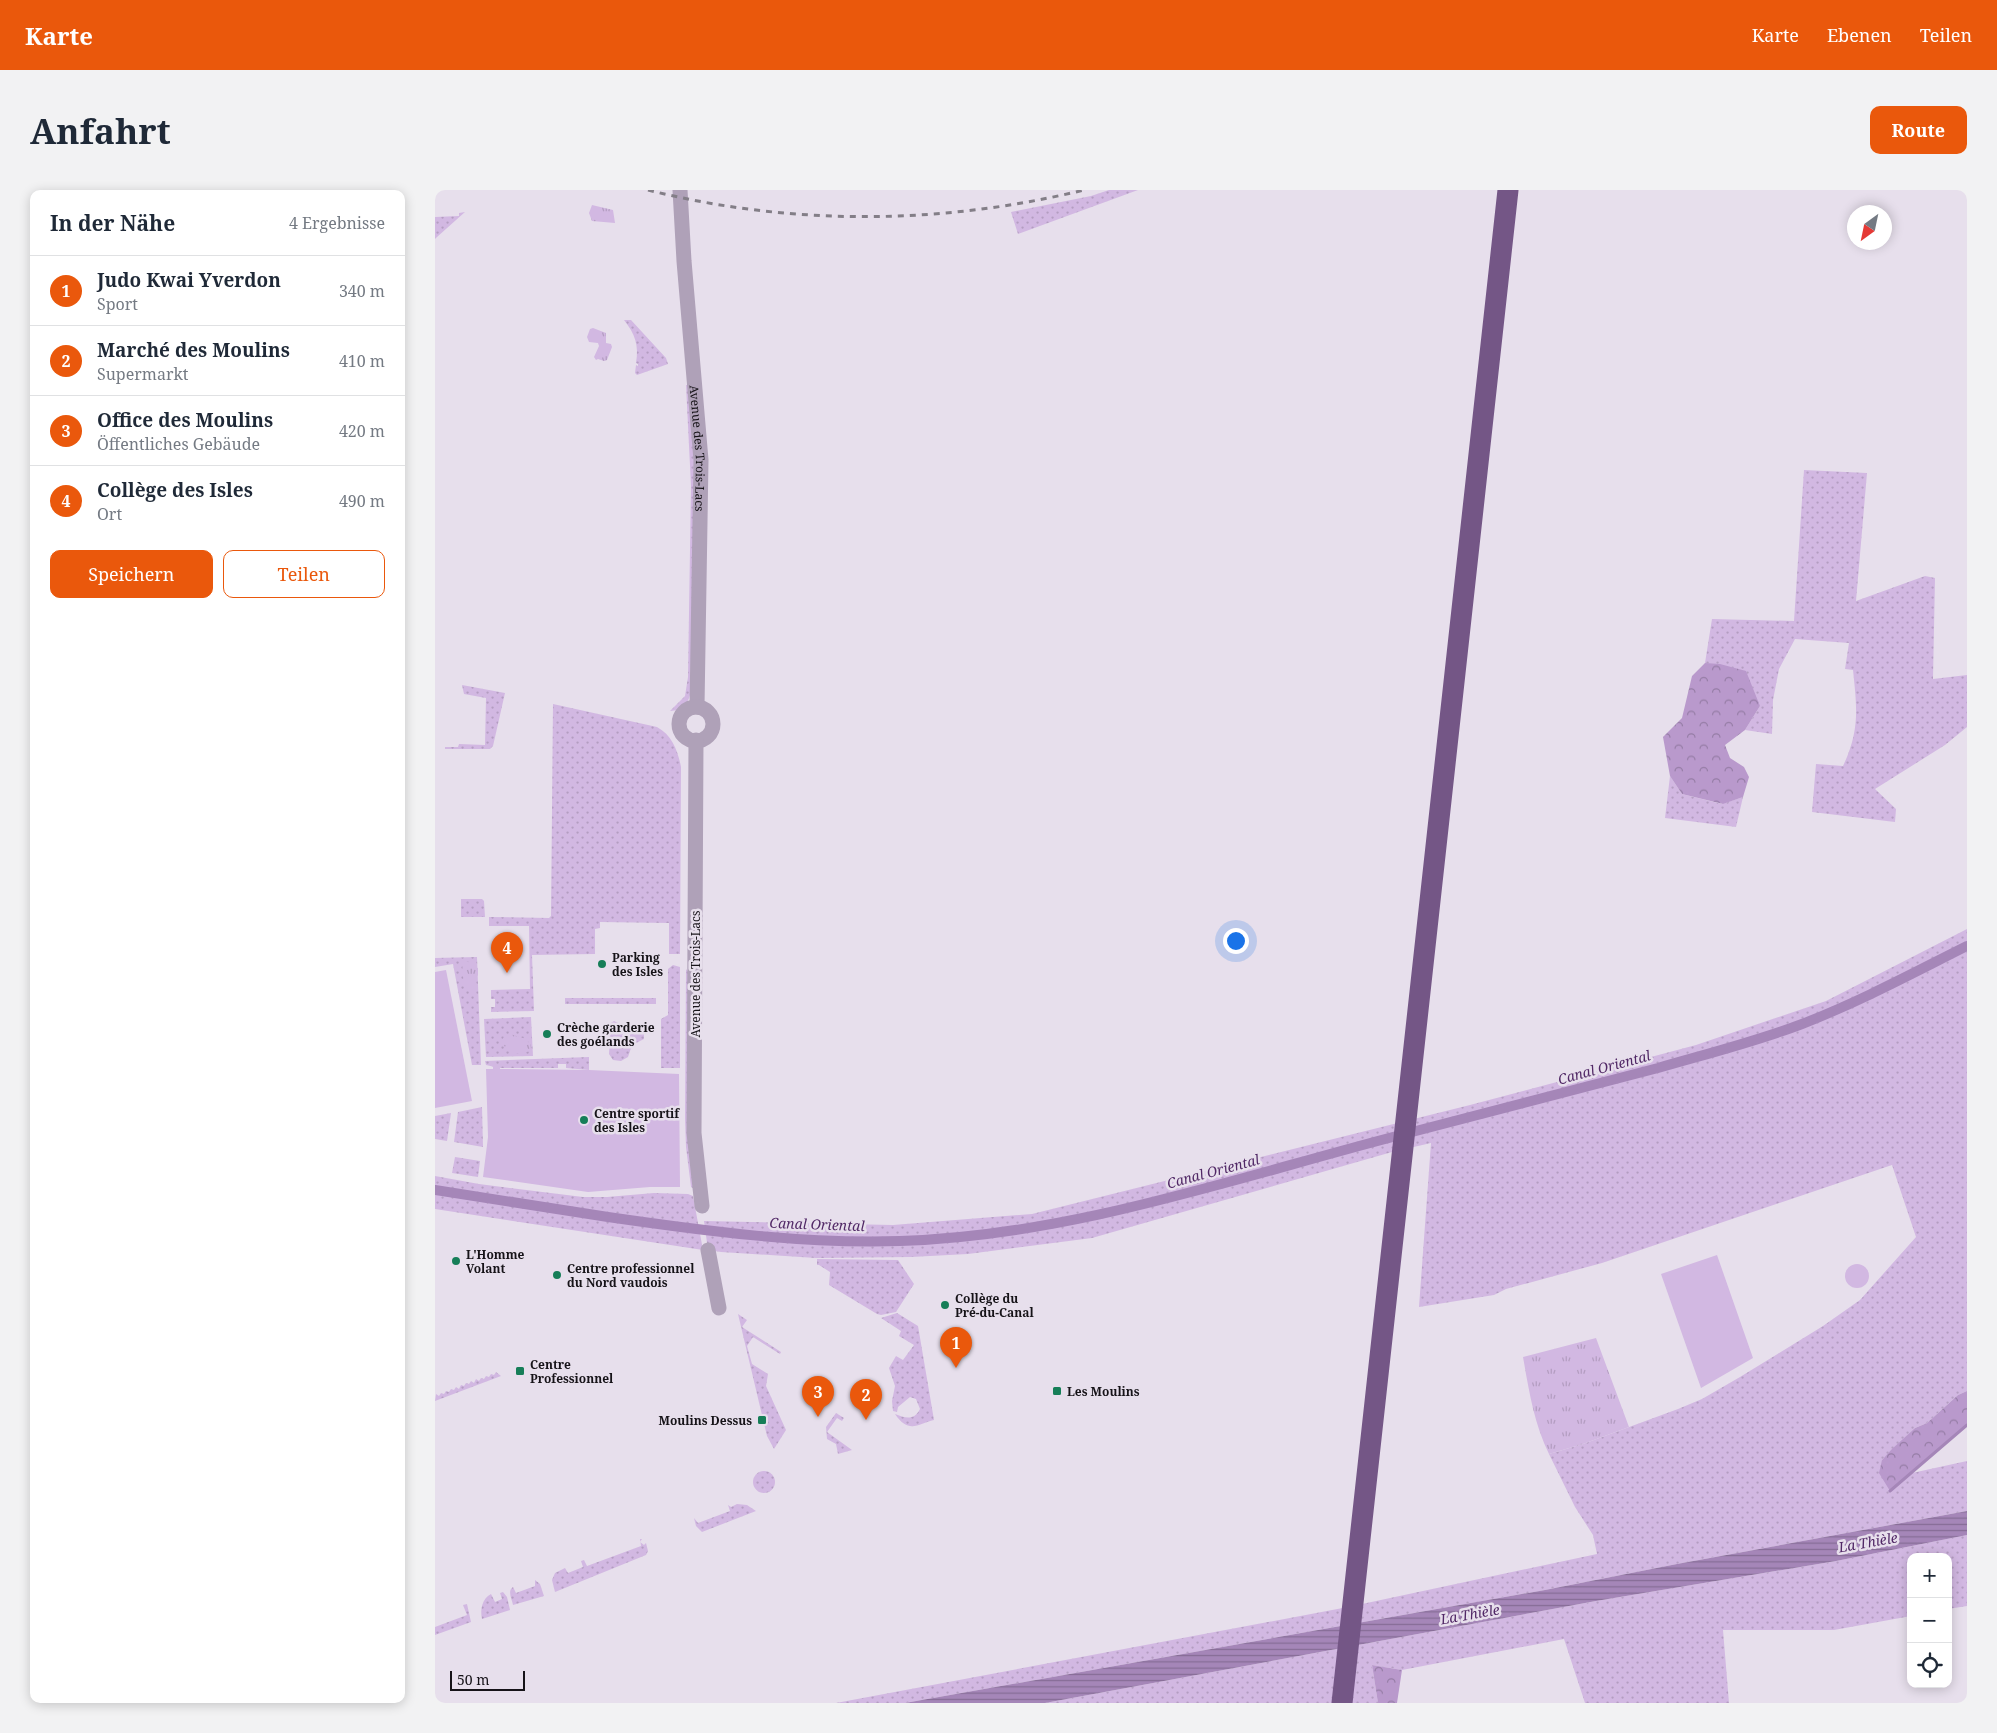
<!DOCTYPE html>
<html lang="de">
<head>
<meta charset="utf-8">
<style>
	body { margin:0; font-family:"Noto Serif",serif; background:#f2f2f3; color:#1f2937 }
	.controls { position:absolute; right:15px; bottom:15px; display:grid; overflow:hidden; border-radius:10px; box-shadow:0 2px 12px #0003 }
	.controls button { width:45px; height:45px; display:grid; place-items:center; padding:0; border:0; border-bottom:1px solid #e0e1e3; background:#fff; color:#1f2937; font:25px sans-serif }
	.compass { position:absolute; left:1412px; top:15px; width:45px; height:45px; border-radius:50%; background:#fff; box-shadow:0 2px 12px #0003; rotate:213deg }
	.scale { position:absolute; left:15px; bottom:12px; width:75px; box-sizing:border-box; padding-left:5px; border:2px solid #161318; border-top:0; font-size:14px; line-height:18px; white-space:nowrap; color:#161318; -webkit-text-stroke:4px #e7dfec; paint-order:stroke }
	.you { position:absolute; left:800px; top:750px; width:18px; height:18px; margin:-12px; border:4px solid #fff; border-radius:50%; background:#1a73e8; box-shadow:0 0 0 8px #1a73e833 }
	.badge { display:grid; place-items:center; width:32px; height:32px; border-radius:50%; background:#ea580c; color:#fff; font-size:16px; font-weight:700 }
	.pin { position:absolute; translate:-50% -41px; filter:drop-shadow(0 1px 2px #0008) }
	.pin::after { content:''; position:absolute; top:26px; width:18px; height:15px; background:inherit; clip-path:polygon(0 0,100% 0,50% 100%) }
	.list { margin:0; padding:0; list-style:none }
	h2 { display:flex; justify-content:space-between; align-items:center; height:65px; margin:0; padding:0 20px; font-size:21px }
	h2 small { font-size:16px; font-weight:400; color:#747a83 }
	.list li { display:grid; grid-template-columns:32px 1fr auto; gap:15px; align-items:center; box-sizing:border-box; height:70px; padding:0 20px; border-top:1px solid #e0e1e3 }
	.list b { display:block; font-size:19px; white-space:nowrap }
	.list p { margin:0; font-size:16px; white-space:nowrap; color:#747a83 }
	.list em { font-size:16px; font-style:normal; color:#747a83 }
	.actions { display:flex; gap:10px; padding:15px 20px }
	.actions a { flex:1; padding:11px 0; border:1px solid #ea580c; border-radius:10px; text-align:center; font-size:18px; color:#ea580c }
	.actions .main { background:#ea580c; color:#fff }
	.icon { flex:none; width:28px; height:28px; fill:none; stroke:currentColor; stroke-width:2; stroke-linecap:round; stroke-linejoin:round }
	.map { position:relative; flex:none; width:1532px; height:1513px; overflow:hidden; border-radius:10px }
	header { display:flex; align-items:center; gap:30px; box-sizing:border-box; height:70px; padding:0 25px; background:#ea580c; color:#fff }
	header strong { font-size:24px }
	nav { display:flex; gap:28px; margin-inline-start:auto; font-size:18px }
	.intro { display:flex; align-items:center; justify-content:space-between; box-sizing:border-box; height:120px; padding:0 30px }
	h1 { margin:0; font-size:35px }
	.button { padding:12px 22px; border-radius:10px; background:#ea580c; color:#fff; font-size:18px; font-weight:700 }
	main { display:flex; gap:30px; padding:0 30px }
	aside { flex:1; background:#fff; border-radius:10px; box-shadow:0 2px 12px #0003 }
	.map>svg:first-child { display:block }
	.grass { fill:url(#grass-dots) }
	.forest { fill:url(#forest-crowns) }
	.park { fill:url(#park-tufts) }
	.pitch { fill:#d2b8e2 }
	.water { fill:url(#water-rules) }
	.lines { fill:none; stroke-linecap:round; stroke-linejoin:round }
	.stream { stroke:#a586b8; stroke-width:3 }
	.canal { stroke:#a586b8; stroke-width:10 }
	.minor { stroke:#afa1b8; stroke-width:15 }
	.highway { stroke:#745686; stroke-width:21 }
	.rail { stroke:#837e87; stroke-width:3; stroke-dasharray:6 6; stroke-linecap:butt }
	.poi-dot { fill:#167e58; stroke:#e7dfec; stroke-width:2 }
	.labels { text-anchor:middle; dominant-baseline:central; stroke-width:5; stroke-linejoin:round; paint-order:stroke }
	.street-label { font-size:12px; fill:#161318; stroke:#e7dfec }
	.poi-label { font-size:12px; font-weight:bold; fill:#161318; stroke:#e7dfec; text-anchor:start }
	.water-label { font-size:14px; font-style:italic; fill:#512866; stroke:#e7dfec }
</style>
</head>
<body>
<header>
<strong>Karte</strong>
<nav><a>Karte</a><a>Ebenen</a><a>Teilen</a></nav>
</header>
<div class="intro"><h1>Anfahrt</h1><a class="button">Route</a></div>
<main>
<aside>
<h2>In der Nähe<small>4 Ergebnisse</small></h2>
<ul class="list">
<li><span class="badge">1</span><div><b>Judo Kwai Yverdon</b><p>Sport</p></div><em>340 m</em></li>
<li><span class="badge">2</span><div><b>Marché des Moulins</b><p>Supermarkt</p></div><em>410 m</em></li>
<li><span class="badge">3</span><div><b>Office des Moulins</b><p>Öffentliches Gebäude</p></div><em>420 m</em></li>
<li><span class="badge">4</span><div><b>Collège des Isles</b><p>Ort</p></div><em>490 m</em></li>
</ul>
<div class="actions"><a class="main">Speichern</a><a>Teilen</a></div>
</aside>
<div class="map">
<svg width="1532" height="1513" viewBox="0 0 1532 1513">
	<defs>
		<pattern id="grass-dots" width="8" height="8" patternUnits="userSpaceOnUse" patternTransform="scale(1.25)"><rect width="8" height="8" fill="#d2b8e2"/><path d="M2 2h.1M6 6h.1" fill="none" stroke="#b49dc1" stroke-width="1.8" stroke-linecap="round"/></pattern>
		<pattern id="forest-crowns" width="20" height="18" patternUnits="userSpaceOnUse" patternTransform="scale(1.25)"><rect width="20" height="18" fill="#b999cc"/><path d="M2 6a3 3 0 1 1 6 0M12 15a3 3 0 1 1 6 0" fill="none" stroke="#957ca5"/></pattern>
		<pattern id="park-tufts" width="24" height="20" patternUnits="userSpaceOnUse" patternTransform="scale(1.25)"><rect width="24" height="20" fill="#d2b8e2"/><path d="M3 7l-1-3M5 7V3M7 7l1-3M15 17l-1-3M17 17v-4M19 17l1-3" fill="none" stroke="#b49dc1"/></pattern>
		<pattern id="water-rules" width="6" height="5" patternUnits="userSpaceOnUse" patternTransform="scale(1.25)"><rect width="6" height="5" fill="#a586b8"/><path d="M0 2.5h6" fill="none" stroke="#856c95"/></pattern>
	</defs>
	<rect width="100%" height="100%" fill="#e7dfec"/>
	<g class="grass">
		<path d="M674 0H703L583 44 576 22 656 6Z"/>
		<path d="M30 22 2 47 0 49V27L24 26V23Z"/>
		<path d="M189 130H196L231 168 233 174 202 185 200 183 201 175 203 176V174L201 173C204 155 200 144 189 130Z"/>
		<path d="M251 195H254L261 283 255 505C252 516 247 520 235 521L250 506 253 487 256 296Z"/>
		<path d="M1369 280 1432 283 1421 411 1490 386 1500 388 1498 489 1532 485V537L1510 555 1440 599 1461 619 1460 632 1377 622 1381 574 1408 576C1425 540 1422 518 1418 480L1410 479 1414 453 1360 449 1344 479 1338 510 1337 544 1310 540 1325 516 1270 473 1277 429 1359 431Z"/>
		<path d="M27 495 70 503 58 556 55 559H10V557H23L24 554 50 555 51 508 29 504Z"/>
		<path d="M118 514 222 537C237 545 243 561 246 577L245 764H234V733L165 732V738L160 739V764L97 765 99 821 56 822V817H60V809H56V800L95 799 94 736H54V727L114 728 116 726Z"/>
		<path d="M1235 586 1247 604 1287 614 1308 607 1301 637 1230 628Z"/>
		<path d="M26 709H47L49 711 50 727H26Z"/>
		<path d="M1532 739V1201L1523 1205 1492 1233 1480 1238 1447 1270 1455 1300 1477 1283 1532 1271V1321L1242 1374 1110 1400 470 1513H401L913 1417 1162 1364 1158 1345 1140 1317 1114 1264 1148 1254 1243 1219 1267 1209 1305 1187 1388 1136 1425 1110 1481 1047 1457 975 1167 1073 1071 1099 1059 1105 984 1117 996 953 957 962 657 1048 533 1064 476 1067 381 1068 286 1062 273 1060 269 1031 458 1035 597 1024 1035 915 1261 855 1391 811Z"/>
		<path d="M42 767 46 875H37L18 774 0 777V768Z"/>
		<path d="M238 775 245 777V878H226V829L233 825V779Z"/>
		<path d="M251 779 254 783 258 998 256 997 251 957 250 929Z"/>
		<rect x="130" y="808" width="91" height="6"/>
		<path d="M96 827 98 866 51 867 49 829Z"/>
		<path d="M179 831 191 837 205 838 209 842V849L197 855 193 867 186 871 178 870 174 864 175 848 172 839 174 834Z"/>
		<path d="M154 867V880L131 878V874H123V878H64L51 875 50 871Z"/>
		<path d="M47 917 48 957 19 952 23 922Z"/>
		<path d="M16 923 12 951 0 949V926Z"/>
		<path d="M20 967 45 971 43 987 17 983Z"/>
		<path d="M0 986 44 994 148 1007H172L219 1003 253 1004 258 1006 268 1060 0 1019Z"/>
		<path d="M382 1069 463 1070 479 1094 461 1122 446 1125 442 1124 394 1095 395 1082 384 1075H382Z"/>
		<path d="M462 1123 483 1136 499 1230C484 1233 474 1245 460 1224 470 1228 479 1231 485 1219L481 1209 475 1207 463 1217 462 1222 458 1221 457 1211 460 1196 454 1178 461 1166 468 1170 479 1155 464 1146 466 1141 446 1128Z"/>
		<path d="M303 1124 312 1130 307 1137 346 1162 345 1164 318 1147 312 1156 317 1174 333 1184 331 1196 351 1240 339 1259 332 1246Z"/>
		<path d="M61 1182 66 1186 0 1211 1 1204 4 1206 6 1203 9 1204 11 1201 14 1202 16 1199 19 1200 21 1197 24 1199 26 1195 29 1196 31 1193 34 1194 36 1191 39 1193 41 1189 44 1191 46 1188 49 1189 51 1186 54 1187 56 1184 59 1185Z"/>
		<path d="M401 1223 409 1228 407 1231 402 1228 392 1242 417 1260 403 1264 401 1254 392 1249 391 1237Z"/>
		<circle cx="329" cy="1292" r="11"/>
		<path d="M302 1314 312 1315 321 1321 267 1342 261 1336 259 1328 263 1333 295 1321 293 1315 296 1317Z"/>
		<path d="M1532 1345V1416L1513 1419V1367H1476V1426L1399 1440H1288L1294 1513H1150L1129 1449 967 1480 937 1475 943 1513H610L1161 1411 1401 1371Z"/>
		<path d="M205 1349H207L205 1352 209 1355 211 1353 213 1361 211 1365 120 1402 117 1390 120 1383 130 1378 133 1383 148 1377 146 1371 149 1370 152 1376 206 1356Z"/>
		<path d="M100 1390 105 1394 109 1406 78 1415C77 1409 72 1401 78 1397L81 1403 100 1396Z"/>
		<path d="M68 1402 72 1407 75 1420 47 1429C45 1419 47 1409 56 1404L60 1412 67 1409 65 1403Z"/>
		<path d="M32 1414 36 1432 0 1445V1437L32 1425 28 1415Z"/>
	</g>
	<g class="forest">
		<path d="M1270 473 1285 474 1311 481 1325 516 1310 540 1290 555 1295 568 1309 577 1314 587 1308 607 1288 614 1247 604 1235 586 1228 547 1247 528 1257 486Z"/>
		<path d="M1532 1201V1235L1455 1301 1444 1283 1447 1270 1457 1259 1480 1238 1492 1233 1523 1205Z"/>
		<path d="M937 1475 967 1480 962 1513H943Z"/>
	</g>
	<g class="park">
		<path d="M157 15 178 20 180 33 157 31 154 23Z"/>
		<path d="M158 138 171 143V153L176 154 177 157 172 170 169 171 163 169 161 170 159 167 164 156 163 153 154 152 152 147 155 139Z"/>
		<path d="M29 771C35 770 37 777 43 778V785L41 788 39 800 36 803C29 797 25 780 29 771Z"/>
		<path d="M75 844 91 849 96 855 95 860C84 868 67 863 68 848Z"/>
		<path d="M1161 1148 1194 1237 1148 1254 1114 1264C1099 1233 1094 1201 1088 1167Z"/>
	</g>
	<g class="pitch">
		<path d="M11 780 37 911 0 918V782Z"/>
		<path d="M58 876H65V879L154 880 244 884 245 997H215L153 1002 48 987 53 947 51 879H58Z"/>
		<path d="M1282 1065 1318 1168 1266 1198 1226 1084Z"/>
		<circle cx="1422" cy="1086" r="12"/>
	</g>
	<path class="water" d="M1532 1321V1345L1401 1371 1161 1411 610 1513H470L1110 1400 1242 1374Z"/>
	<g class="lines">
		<path class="stream" d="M1455 1301 1532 1235"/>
		<path class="canal" d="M0 1000C58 1009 115 1018 173 1027 270 1041 367 1054 465 1051 632 1046 794 990 954 948 1043 924 1133 902 1223 878 1271 864 1320 852 1367 834 1424 812 1478 783 1532 756"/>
		<g class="minor">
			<path id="s1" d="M245 0 249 71 266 270 262 517"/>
			<circle cx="261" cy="534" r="17"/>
			<path d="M261 550 259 943 267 1016"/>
			<path d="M273 1060 284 1118"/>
		</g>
		<path class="highway" d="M907 1513 1073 0"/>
		<path class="rail" d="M213 0C356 36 506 35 649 0"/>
	</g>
	<g class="poi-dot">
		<circle cx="167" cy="774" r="5"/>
		<circle cx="112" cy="844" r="5"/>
		<circle cx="149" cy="930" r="5"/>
		<circle cx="21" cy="1071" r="5"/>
		<circle cx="122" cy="1085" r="5"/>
		<circle cx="510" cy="1115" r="5"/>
		<rect x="80" y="1176" width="10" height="10" rx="2.5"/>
		<rect x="617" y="1196" width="10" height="10" rx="2.5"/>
		<rect x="322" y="1225" width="10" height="10" rx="2.5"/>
	</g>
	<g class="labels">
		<g class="street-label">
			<text stroke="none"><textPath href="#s1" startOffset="259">Avenue des Trois-Lacs</textPath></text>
			<text transform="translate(260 784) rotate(-90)">Avenue des Trois-Lacs</text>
		</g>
		<g class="poi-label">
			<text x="177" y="767">Parking<tspan x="177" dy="14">des Isles</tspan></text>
			<text x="122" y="837">Crèche garderie<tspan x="122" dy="14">des goélands</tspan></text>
			<text x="159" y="923">Centre sportif<tspan x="159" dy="14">des Isles</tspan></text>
			<text x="31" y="1064">L'Homme<tspan x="31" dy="14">Volant</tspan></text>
			<text x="132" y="1078">Centre professionnel<tspan x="132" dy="14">du Nord vaudois</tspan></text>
			<text x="520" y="1108">Collège du<tspan x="520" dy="14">Pré-du-Canal</tspan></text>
			<text x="95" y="1174">Centre<tspan x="95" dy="14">Professionnel</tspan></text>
			<text x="632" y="1201">Les Moulins</text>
			<text x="317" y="1230" text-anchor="end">Moulins Dessus</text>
		</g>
		<g class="water-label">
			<text transform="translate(1169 877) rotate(-15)">Canal Oriental</text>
			<text transform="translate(778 981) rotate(-15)">Canal Oriental</text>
			<text transform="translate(382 1034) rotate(2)">Canal Oriental</text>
			<text transform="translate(1433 1352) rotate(-10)">La Thièle</text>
			<text transform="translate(1035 1424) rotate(-10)">La Thièle</text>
		</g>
	</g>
</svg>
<div class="controls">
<button>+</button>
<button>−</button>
<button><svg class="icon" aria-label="locate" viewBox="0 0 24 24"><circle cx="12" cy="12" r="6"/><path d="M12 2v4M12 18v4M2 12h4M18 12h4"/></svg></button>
</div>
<svg class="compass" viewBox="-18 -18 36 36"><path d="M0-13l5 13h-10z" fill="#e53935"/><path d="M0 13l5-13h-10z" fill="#747a83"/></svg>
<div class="scale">50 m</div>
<div class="you"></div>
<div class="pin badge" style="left:521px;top:1178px">1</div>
<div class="pin badge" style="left:431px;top:1230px">2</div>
<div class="pin badge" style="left:383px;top:1227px">3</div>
<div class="pin badge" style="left:72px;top:783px">4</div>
</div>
</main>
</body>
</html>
